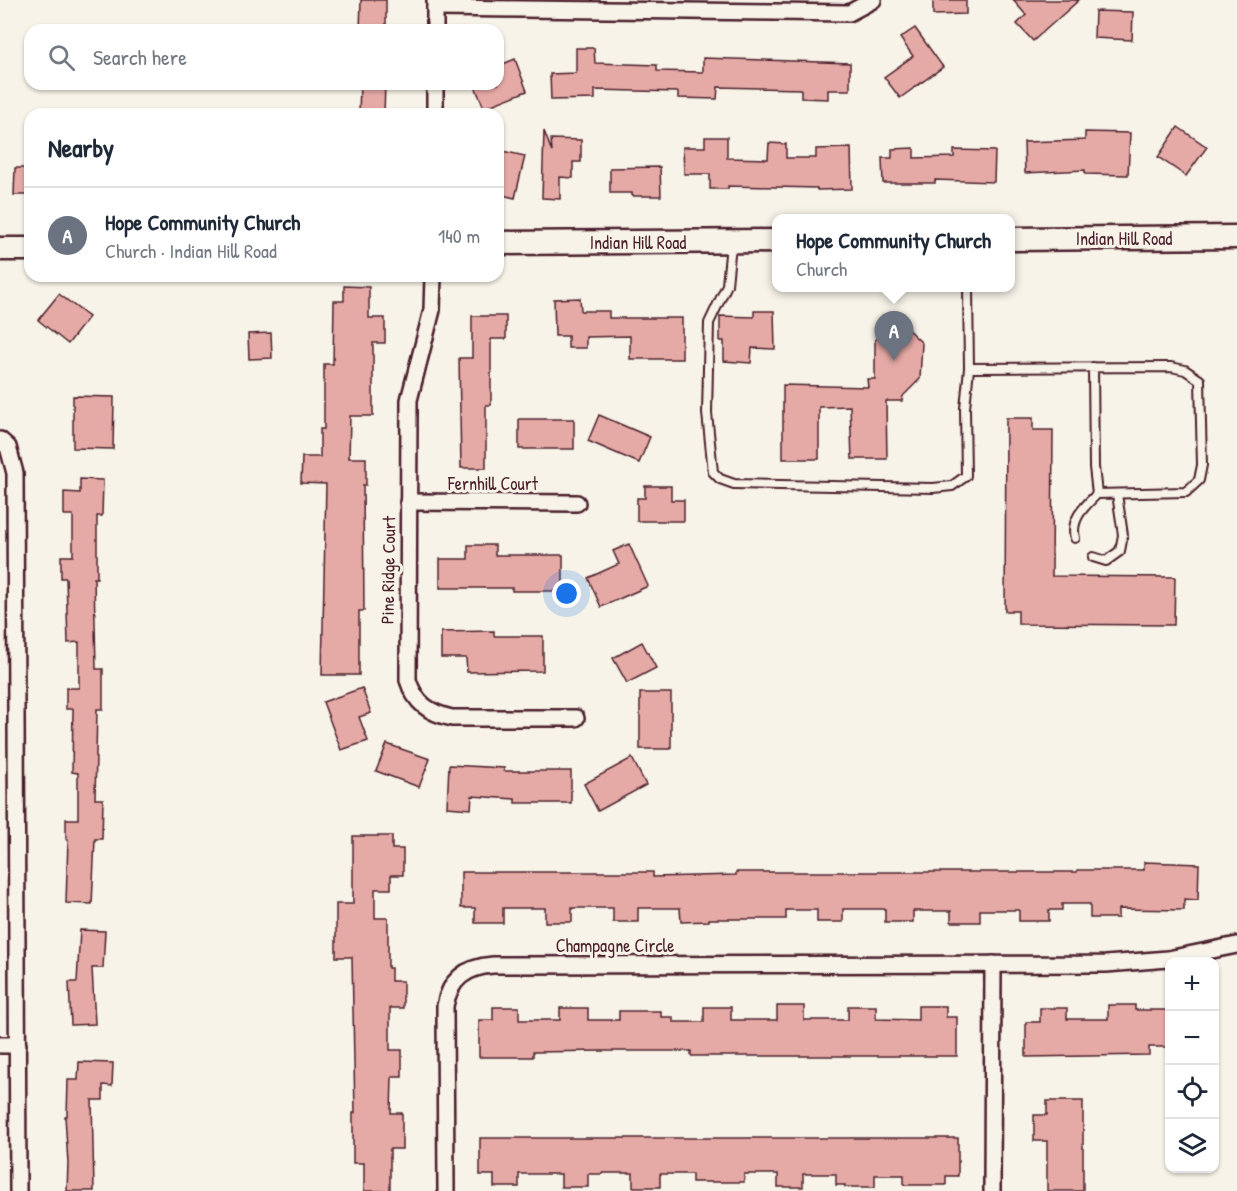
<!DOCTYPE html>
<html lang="en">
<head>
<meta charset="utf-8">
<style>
	body { margin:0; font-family:"Patrick Hand",sans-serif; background:#f6f6f7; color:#1f2937 }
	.controls { position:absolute; right:18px; bottom:18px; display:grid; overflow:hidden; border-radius:12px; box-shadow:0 2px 4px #0004 }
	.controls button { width:54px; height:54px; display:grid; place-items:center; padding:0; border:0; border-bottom:2px solid #e0e1e3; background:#fff; color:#1f2937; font:30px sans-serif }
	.you { position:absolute; left:567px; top:594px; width:21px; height:21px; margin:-15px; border:4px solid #fff; border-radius:50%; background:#1a73e8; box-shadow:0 0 0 9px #1a73e833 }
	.badge { display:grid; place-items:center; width:39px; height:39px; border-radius:50%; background:#db2777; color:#fff; font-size:20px; font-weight:700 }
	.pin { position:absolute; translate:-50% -50px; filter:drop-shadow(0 2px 3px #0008) }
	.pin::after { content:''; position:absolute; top:32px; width:21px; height:18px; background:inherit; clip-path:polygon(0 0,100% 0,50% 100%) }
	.popup { position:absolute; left:772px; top:214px; width:243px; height:78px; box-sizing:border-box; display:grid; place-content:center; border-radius:12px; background:#fff; filter:drop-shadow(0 2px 4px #0005); font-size:20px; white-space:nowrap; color:#747a83 }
	.popup b { font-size:22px; color:#1f2937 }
	.popup::after { content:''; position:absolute; left:50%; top:100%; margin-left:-12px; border:12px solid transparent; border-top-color:#fff }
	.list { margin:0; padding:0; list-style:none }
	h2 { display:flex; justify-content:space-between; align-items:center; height:78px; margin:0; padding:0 24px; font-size:26px }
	h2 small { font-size:20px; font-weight:400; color:#747a83 }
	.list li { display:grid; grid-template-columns:39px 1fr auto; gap:18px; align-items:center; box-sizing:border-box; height:96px; padding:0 24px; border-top:2px solid #e0e1e3 }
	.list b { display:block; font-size:22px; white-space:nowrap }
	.list p { margin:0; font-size:20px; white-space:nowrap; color:#747a83 }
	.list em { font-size:20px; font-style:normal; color:#747a83 }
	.icon { flex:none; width:33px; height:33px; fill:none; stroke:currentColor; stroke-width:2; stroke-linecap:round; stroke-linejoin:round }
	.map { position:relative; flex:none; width:1237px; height:1191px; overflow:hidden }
	.search { position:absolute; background:#fff; box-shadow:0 2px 4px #0004; left:24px; top:24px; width:480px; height:66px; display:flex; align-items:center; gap:15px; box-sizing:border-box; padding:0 21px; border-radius:18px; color:#747a83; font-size:22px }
	.panel { position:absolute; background:#fff; box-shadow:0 2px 4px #0004; left:24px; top:108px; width:480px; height:174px; border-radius:18px }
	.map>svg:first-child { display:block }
	.building { fill:#e5aaa6; stroke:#4a1f2b; stroke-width:1.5 }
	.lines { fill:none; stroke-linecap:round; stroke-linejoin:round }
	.lane-casing { stroke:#4a1f2b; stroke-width:12 }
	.street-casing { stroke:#4a1f2b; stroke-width:20 }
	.secondary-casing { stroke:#4a1f2b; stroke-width:27 }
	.lane { stroke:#f7f3e8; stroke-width:8 }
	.street { stroke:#f7f3e8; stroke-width:15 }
	.secondary { stroke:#f7f3e8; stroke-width:22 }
	.labels { text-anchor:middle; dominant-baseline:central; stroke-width:6; stroke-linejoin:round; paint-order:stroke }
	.street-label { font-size:18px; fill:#4a1f2b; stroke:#f7f3e8 }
</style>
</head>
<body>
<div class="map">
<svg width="1237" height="1191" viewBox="0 0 1237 1191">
	<rect width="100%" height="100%" fill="#f7f3e8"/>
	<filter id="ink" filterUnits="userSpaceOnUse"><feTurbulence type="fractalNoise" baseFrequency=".0167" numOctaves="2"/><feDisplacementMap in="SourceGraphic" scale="12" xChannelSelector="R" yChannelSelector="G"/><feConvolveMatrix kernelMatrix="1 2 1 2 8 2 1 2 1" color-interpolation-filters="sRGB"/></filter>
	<g filter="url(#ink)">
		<g class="building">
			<path d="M361 0H386V30H360Z"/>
			<path d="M933 0H966V14L933 15Z"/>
			<path d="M1013 0H1079L1033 41 1017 24 1026 15Z"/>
			<path d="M1095 11 1133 12 1132 40 1094 38Z"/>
			<path d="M915 28 943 67 900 98 884 77 913 56 900 38Z"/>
			<path d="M576 48H594L595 63 657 65V71L703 72V58L850 63V90H828V99L801 98V89L718 87 717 99 678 98V92L595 90V99L551 100 550 74 576 73Z"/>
			<path d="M515 59 527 91 484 108 474 84H498V66Z"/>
			<path d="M360 84H385L384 114H359Z"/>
			<path d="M1178 127 1207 147 1186 176 1158 157Z"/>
			<path d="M544 131 552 152 551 139 581 140V162H573V178L560 177V199L542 198Z"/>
			<path d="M1085 132 1130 133 1128 175 1085 174V170L1025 173 1024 142 1085 140Z"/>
			<path d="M705 137H727V158L768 159 769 143 786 144V158H816V149L851 148 852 189 817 190V188L728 186V189H710V174H684L683 147H705Z"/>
			<path d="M914 148V158L954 157V150L995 151 994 182 935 180V183H883L882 158H892V149Z"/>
			<path d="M498 150 525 156 515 198 498 194Z"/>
			<path d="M660 167 661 196H632V193H610V168Z"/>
			<path d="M15 168H30V195H14Z"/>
			<path d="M344 286 369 287V318H385V343H373V416H350L349 458H366V485H363L364 611H359V675H322L326 484 301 483 302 457H320V429H324V364H333L334 301H344Z"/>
			<path d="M59 294 89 317 68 344 38 320Z"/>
			<path d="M580 298 581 311H609V318H682V359H630V336L586 337V348H568V336H555L554 299Z"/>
			<path d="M754 311H774L775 349 752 348 751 363 724 361V341H720V316L754 317Z"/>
			<path d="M472 316H506V339H491V405H486V468H461L459 358H472Z"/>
			<path d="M898 320 922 343 920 379 903 396 902 401H886L887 459H852L850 406 819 407V459H783V385L868 387 867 379H875V340Z"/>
			<path d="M271 333 272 358 249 359 248 334Z"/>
			<path d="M73 396 114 397 113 449 73 448Z"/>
			<path d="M599 415 650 437 639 463 588 441Z"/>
			<path d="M1006 418H1033V430H1053L1052 576 1175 577 1174 625 1018 624V611H1005Z"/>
			<rect x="519" y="419" width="55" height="30"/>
			<path d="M80 479 103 480 102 516H97V578H94L96 669H103V709H97L95 799H103L102 839H95L92 904 66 903 68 839H66V819H78V773L72 772 73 709H66V688H79V642L68 643 66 578H61V556H73V515H64V492L80 493Z"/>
			<path d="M645 486H671V500H684V521H637V498H645Z"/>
			<path d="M629 544 648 586 601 607 588 578 619 564 613 551Z"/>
			<path d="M468 545H495V555H563V591H512V588H440V559H468Z"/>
			<path d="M494 631V636H543V671L467 672 466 658H441V632Z"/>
			<path d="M642 642 656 668 627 683 613 658Z"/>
			<path d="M362 688 371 713 359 717 368 741 341 750 323 702Z"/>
			<rect x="640" y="693" width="31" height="56"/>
			<path d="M387 744 430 759 419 787 376 771Z"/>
			<path d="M632 758 646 785 598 811 584 784Z"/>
			<path d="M449 765 504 768V771H571V803H515V799L472 796 471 809 447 807Z"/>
			<path d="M353 836H392V849H403V875H391V889H375V918H388V968H391V981H403V1008H390V1050H402V1077H392L391 1113H402V1149H390V1191H364V1163H353V1113H355L352 957H336V904H353Z"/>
			<path d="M1144 862 1199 864 1198 900 1184 899V910L1118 909V918H1090V904H1062V910H1049V921H1019V910H980V922H951V911H913V922H885V909H843V922H817V910H786V919H709V921L681 922 680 908H638V922H613V908H572V922H545V908H503V923H475V908H461V872H653V877L736 875V872H1077V870H1144Z"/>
			<path d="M80 930 105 931 103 968H92L95 1024 71 1025 69 982H77Z"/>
			<path d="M1108 1005H1135V1010H1170V1047H1149V1055L1026 1057V1022H1040V1008H1067V1019H1108Z"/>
			<path d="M777 1006H804V1020H848V1006H876V1019L918 1020V1006H946V1017H957V1056H691V1051H602L533 1052V1057H479V1020H493V1007H519V1020H560V1008H588V1020H619V1011H661V1017H673V1022H704V1007H731V1020H777Z"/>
			<path d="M79 1062 113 1063 112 1086 103 1085V1100H92L94 1191H67L68 1163 65 1116H67L68 1080H78Z"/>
			<path d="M1047 1101H1083V1191H1047V1141H1034V1115H1047Z"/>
			<path d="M480 1138H958V1176H946V1185H904V1175H875V1187H845V1185H836V1174H803V1187H778V1174H744V1182H692V1174H660V1187H633V1173H602V1174H588V1187H561V1174H519V1187H494V1175H480Z"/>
		</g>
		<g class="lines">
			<defs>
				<g id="lane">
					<path d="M731 244 727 285 709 323 707 413 713 472 720 479 734 484 933 488 952 486 966 476 965 408 969 368"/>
					<path d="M968 288 969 368 1171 367 1185 370 1200 380 1202 465 1199 480 1186 492 1097 494 1094 467 1093 367"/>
					<path d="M1075 538C1070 519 1085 506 1097 494"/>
					<path d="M1093 557 1106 561 1120 551 1123 535 1117 494"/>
				</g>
				<g id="street">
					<path d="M435 8 849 13 873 0"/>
					<path d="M435 30V0"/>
					<path d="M435 114V84"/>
					<path d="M433 276 432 310 409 400 408 680C415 703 429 713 452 718H576"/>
					<path d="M0 440 8 447 15 473 18 1191"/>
					<path d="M408 502 577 503"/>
					<path d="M0 1045H18"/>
					<path d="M446 1191 445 1006C450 979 466 967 493 965L1106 964 1168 959 1237 945"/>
					<path d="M992 1191 993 964"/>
				</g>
				<g id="secondary">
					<path d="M1011 239 1237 237"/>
					<path d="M498 243 777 241"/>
					<path d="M0 249H30"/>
				</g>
			</defs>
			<use href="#lane" class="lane-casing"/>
			<use href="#street" class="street-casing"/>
			<use href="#secondary" class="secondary-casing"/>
			<use href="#lane" class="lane"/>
			<use href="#street" class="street"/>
			<use href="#secondary" class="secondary"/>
		</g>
	</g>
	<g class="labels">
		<g class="street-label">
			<text x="1124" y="238">Indian Hill Road</text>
			<text x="638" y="242">Indian Hill Road</text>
			<text x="493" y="483">Fernhill Court</text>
			<text transform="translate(388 570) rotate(-89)">Pine Ridge Court</text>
			<text x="615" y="945">Champagne Circle</text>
		</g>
	</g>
</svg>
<div class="controls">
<button>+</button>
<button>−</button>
<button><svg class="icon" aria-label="locate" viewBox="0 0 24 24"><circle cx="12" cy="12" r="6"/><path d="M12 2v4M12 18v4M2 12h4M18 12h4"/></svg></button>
<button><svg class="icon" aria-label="layers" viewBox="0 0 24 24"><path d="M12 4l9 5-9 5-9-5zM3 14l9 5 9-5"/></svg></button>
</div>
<div class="you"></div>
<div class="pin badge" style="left:894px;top:361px;background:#6b7280">A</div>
<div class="popup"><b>Hope Community Church</b>Church</div>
<div class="search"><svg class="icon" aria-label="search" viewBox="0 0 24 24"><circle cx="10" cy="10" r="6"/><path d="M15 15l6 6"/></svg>Search here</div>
<section class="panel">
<h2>Nearby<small></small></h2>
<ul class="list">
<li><span class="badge" style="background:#6b7280">A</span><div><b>Hope Community Church</b><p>Church · Indian Hill Road</p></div><em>140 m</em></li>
</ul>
</section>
</div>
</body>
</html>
